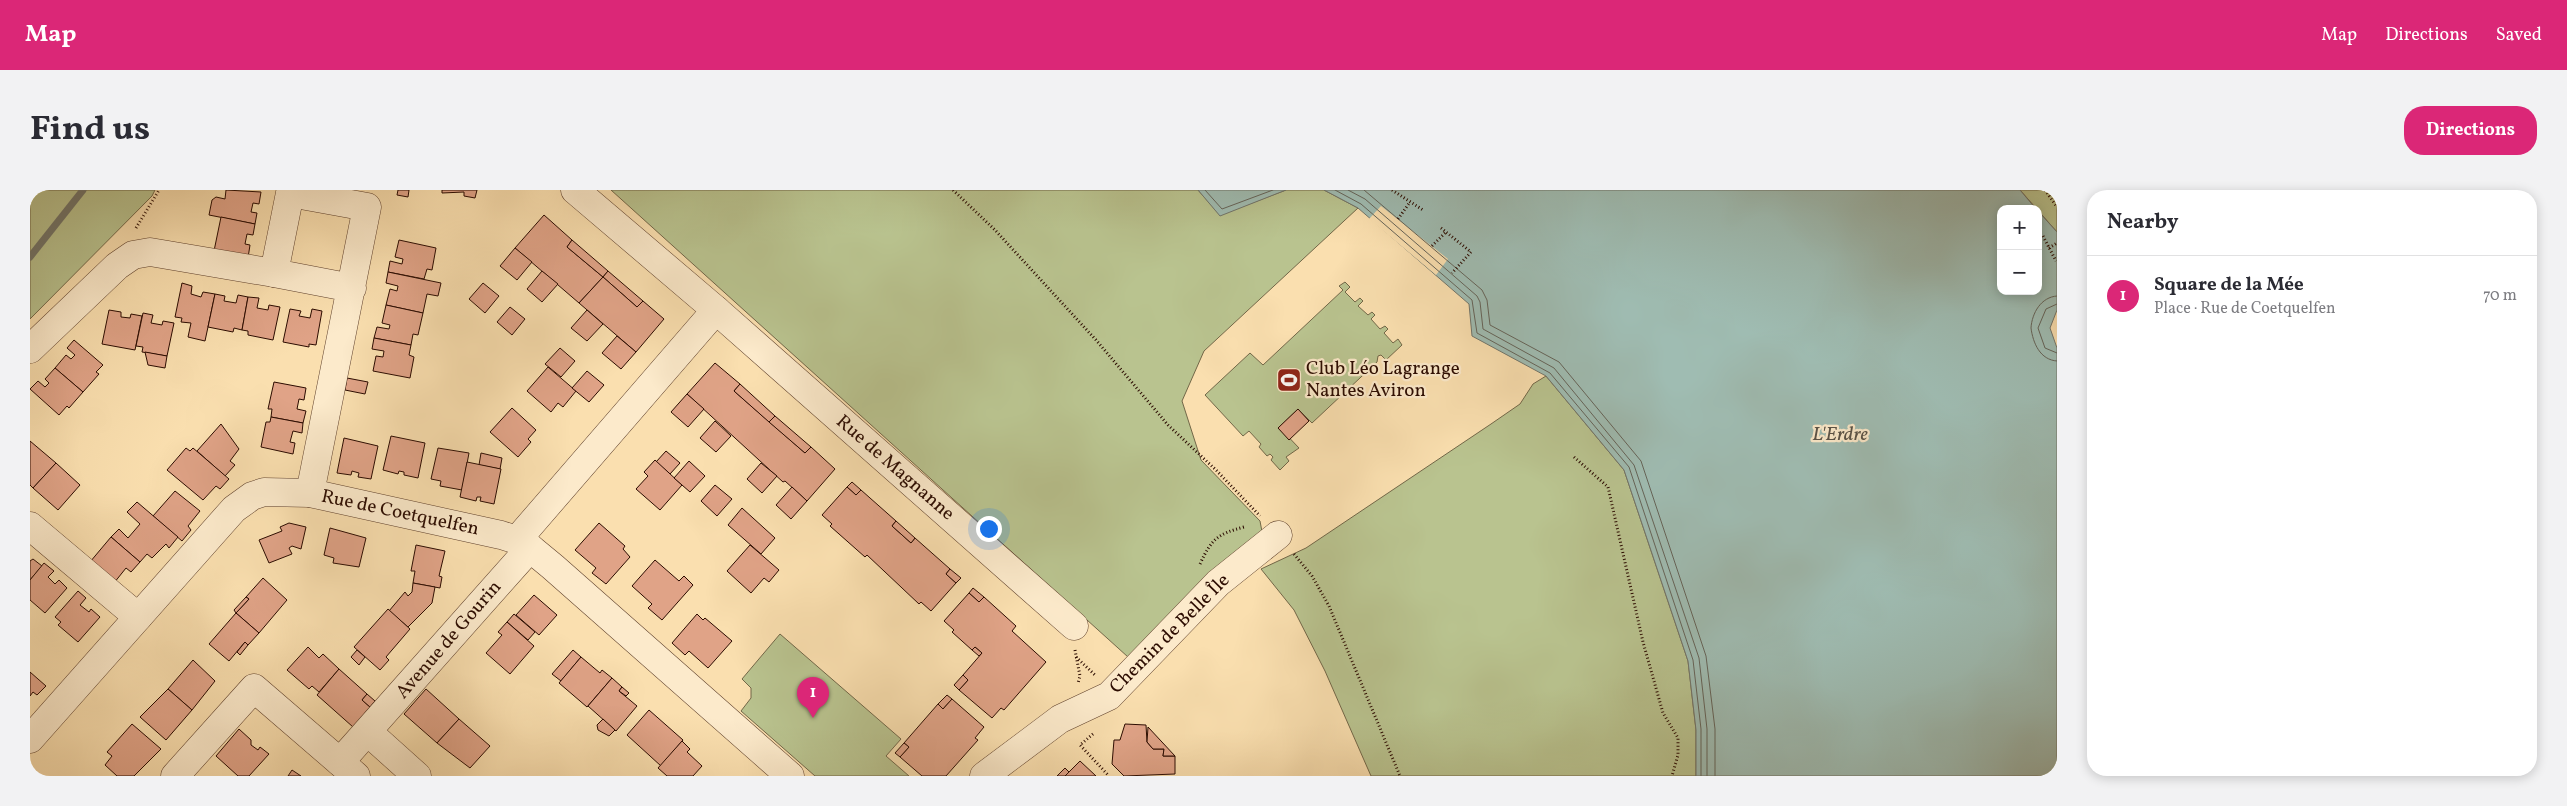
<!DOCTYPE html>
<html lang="en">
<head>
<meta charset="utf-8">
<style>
	body { margin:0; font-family:Vollkorn,serif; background:#f2f2f3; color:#2b2b33 }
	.controls { position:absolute; right:15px; top:15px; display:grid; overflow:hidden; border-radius:10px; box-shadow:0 2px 12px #0003 }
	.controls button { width:45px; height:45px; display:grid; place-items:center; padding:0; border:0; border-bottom:1px solid #e1e1e2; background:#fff; color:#2b2b33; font:25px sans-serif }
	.you { position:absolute; left:958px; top:338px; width:18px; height:18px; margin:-12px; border:4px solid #fff; border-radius:50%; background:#1a73e8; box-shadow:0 0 0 8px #1a73e833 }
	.badge { display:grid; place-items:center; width:32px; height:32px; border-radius:50%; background:#db2777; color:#fff; font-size:16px; font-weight:700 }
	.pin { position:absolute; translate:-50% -41px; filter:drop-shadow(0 1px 2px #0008) }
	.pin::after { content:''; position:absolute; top:26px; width:18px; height:15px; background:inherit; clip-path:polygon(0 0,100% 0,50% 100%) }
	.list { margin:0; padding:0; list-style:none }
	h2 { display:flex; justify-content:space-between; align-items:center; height:65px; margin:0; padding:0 20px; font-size:21px }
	h2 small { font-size:16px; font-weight:400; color:#7c7c81 }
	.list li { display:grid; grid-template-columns:32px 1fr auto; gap:15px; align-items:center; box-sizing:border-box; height:80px; padding:0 20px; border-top:1px solid #e1e1e2 }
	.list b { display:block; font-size:19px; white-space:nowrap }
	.list p { margin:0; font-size:16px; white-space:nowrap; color:#7c7c81 }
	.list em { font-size:16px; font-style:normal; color:#7c7c81 }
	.map { position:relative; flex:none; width:2027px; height:586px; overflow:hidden; border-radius:20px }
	header { display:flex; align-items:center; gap:30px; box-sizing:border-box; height:70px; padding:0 25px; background:#db2777; color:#fff }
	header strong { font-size:24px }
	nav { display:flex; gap:28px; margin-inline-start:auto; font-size:18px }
	.intro { display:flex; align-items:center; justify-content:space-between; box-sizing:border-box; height:120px; padding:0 30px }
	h1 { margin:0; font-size:35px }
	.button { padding:12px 22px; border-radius:20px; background:#db2777; color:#fff; font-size:18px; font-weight:700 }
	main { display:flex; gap:30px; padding:0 30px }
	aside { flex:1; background:#fff; border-radius:20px; box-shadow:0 2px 12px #0003 }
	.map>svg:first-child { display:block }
	.green { fill:#b9c38f; stroke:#726748 }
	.water { fill:#9fbcb2; stroke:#71756b }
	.pier { fill:#fadfaf }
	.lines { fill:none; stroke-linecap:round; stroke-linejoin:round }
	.shore { stroke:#656459; stroke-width:1 }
	.stream { stroke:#71756b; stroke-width:7 }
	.building { fill:#e0a387; stroke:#2b0b00 }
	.minor-casing { stroke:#5f402c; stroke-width:29 }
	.path { stroke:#2b0b00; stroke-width:3; stroke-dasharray:1 2.5; stroke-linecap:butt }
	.minor { stroke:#fceacb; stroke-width:28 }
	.labels { text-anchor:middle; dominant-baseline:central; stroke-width:4.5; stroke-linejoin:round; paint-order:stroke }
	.poi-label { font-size:19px; fill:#2b0b00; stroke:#fceacb; text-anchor:start }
	.street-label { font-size:19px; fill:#2b0b00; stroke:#fceacb }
	.water-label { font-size:20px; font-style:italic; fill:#595247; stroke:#fceacb }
</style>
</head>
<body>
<header>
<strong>Map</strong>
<nav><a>Map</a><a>Directions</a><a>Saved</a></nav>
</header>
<div class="intro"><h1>Find us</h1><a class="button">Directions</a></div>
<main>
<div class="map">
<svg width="2027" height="586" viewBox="0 0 2027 586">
	<rect width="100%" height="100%" fill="#fadfaf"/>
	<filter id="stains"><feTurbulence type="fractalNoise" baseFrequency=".004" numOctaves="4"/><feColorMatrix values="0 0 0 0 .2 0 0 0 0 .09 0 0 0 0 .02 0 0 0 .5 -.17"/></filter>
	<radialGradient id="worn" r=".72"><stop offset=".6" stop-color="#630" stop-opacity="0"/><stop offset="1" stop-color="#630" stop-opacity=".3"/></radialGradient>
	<g class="green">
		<path d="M0 0H125L122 6 0 129Z"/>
		<path d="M581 0H1168L1190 25 1256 0H1294L1328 18 1174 161 1152 211 1171 270 1230 331 1233 347 1181 389 1098 467Z"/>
		<path d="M1990 0H2027V42Z"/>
		<path d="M1315 92 1320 97 1315 102 1325 112 1330 108 1333 111 1328 116 1338 125 1342 122 1345 125 1341 129 1350 139 1355 136 1358 139 1354 143 1363 153 1368 149 1372 155 1356 170 1351 165 1348 166 1347 172 1282 233 1268 219 1249 237 1269 258 1256 267 1259 271 1250 280 1241 270 1243 267 1240 264 1237 266 1229 257 1231 254 1219 241 1213 246 1175 205 1220 163 1233 175 1313 100 1309 96Z"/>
		<path d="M1516 186 1594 280 1658 471 1666 540V586H1341L1295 481 1264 420 1231 379 1276 358 1461 234 1490 214 1503 194Z"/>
		<path d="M750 444 871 549 856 566 879 586H785L711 521 721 508V498L712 489Z"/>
	</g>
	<g class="water">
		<path d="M1168 0H1256L1190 26Z"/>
		<path d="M1294 0H1990L2006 19H1971V101H2008V21L2027 42V120L2020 138 2027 158V586H1666V540L1658 471 1594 280 1516 186 1442 146 1439 114 1328 18Z"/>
	</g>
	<path class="pier" d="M1351 16 1418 69 1406 85 1339 29Z"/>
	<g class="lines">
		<g class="shore">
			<path d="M1175 0 1192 19 1243 0"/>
			<path d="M1305 0 1331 14 1442 110 1447 143 1520 183 1599 277 1663 470 1671 539V586"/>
			<path d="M1318 0 1335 9 1447 106 1450 112 1453 139 1524 178 1604 275 1669 468 1677 539V586"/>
			<path d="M1334 0 1452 100 1457 110 1460 135 1529 172 1611 271 1676 466 1685 539V586"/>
			<path d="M2027 106C2011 107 2002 123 2001 138 2003 153 2010 170 2027 171"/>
			<path d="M2027 114 2016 119 2008 138 2015 158 2027 163"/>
		</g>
		<path class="stream" d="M0 67 53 0"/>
	</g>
	<g class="building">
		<path d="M196 0 231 2 229 14 223 13 221 22 227 23 225 34 179 25 182 10 186 7 195 9Z"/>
		<path d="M379 0 378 7 367 5 368 0Z"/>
		<path d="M412 0H447L445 8 434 6V2L412 3Z"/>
		<path d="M514 25 542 50 537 57 573 87 549 113 485 58Z"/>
		<path d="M191 27 225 34 223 45 217 44 215 54 220 55 218 68 184 61Z"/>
		<path d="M369 50 406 58 402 80 397 79 394 89 358 82 360 71 372 74 373 69 365 67Z"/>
		<path d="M542 50 578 81 573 87 537 57Z"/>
		<path d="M485 58 502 72 487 90 470 76Z"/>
		<path d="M512 81 528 94 512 112 497 99Z"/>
		<path d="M578 81 613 111 607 117 573 87Z"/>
		<path d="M358 82 411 93 408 106 397 104 393 123 356 115 360 99 367 101 368 96 356 93Z"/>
		<path d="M573 87 607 117 613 111 634 129 606 162 549 113Z"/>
		<path d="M152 93 162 96 161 104 171 107 173 102 185 104 175 151 158 147 161 133 151 132 152 128 145 127Z"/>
		<path d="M453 93 469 106 455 123 439 109Z"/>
		<path d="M185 104 195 106 194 111 206 113 208 105 218 107 212 140 204 138 203 142 178 137Z"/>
		<path d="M218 107 229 108 227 118 238 120 239 115 250 117 243 150 218 145V141L212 140Z"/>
		<path d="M356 115 393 123 388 145 383 144 381 155 344 148 347 137 359 139 360 135 352 133Z"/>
		<path d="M480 117 495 129 482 145 467 132Z"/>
		<path d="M260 119 271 121 269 126 280 128 282 119 292 121 286 155 279 154V157L253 152Z"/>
		<path d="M79 120 91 122V127L100 128 101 124 112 126 105 160 72 154Z"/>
		<path d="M557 120 573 134 557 151 541 138Z"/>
		<path d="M113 123 123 125 121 133 132 135 133 131 144 133 137 166 112 162 113 157 106 156Z"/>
		<path d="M587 146 606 162 591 179 572 163Z"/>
		<path d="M344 148 381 155 379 165 384 167 380 188 343 181 346 166 353 167 354 161 342 159Z"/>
		<path d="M44 150 73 175 66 182 69 184 53 202 25 178 36 165 41 169 45 165 37 158Z"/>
		<path d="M530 158 545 171 531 187 515 174Z"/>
		<path d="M115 162 137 166 135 178 118 175Z"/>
		<path d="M685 173 710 194 704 201 775 263 781 257 805 279 777 311 755 291 753 292 657 204Z"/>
		<path d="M518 177 546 201 533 217 528 213 521 222 497 201Z"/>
		<path d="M25 178 53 202 39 218 37 216 29 225 0 199 8 191 15 197 19 193 15 189Z"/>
		<path d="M557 181 574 195 559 212 542 198Z"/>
		<path d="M317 188 338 192 335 204 315 200Z"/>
		<path d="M244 192 276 198 274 210 269 209 267 219 276 221 273 233 241 227 242 219H238Z"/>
		<path d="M710 194 745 226 739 232 704 201Z"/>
		<path d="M657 204 674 219 658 237 641 222Z"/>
		<path d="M482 218 506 240 498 249 501 252 488 267 460 242Z"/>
		<path d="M1268 219 1279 231 1259 250 1248 238Z"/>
		<path d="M745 226 781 257 775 263 739 232Z"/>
		<path d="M241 227 273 233 272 243 263 241 260 252 265 253 263 264 231 257 236 232H240Z"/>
		<path d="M685 231 701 246 686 262 670 248Z"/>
		<path d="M191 234 209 259 200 271 205 275 195 286 167 261Z"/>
		<path d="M361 246 395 253 388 288 374 285V282L369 281 368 284 353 280Z"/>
		<path d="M314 248 348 256 341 289 328 287 329 283 322 281 321 285 307 283Z"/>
		<path d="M0 251 26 273 3 298 0 295Z"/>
		<path d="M156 258 160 261 163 258 199 289 190 299 186 296 173 310 137 280Z"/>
		<path d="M408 258 439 263 432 300 410 296 411 291 401 289Z"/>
		<path d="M636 261 650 273 640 284 626 272Z"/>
		<path d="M451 263 472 268 470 279 449 275Z"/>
		<path d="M625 270 652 295 630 320 606 299 618 286 614 282Z"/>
		<path d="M659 271 675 286 660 302 644 288Z"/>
		<path d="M437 272 471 279 464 314 450 311 451 307H447L446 311 430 307Z"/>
		<path d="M26 273 50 295 28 320 3 298Z"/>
		<path d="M731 273 747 286 732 303 717 289Z"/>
		<path d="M822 292 831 300 826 305 817 297Z"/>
		<path d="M685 295 702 309 687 326 671 311Z"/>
		<path d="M762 297 777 311 761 329 746 315Z"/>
		<path d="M817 297 826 305 831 300 866 331 862 336 881 353 885 348 920 379 916 384 926 393 901 421 891 412 889 414 837 365 835 367 800 336 802 334 792 325Z"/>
		<path d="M145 301 170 321 158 336 161 340 152 351 123 326Z"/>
		<path d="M107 312 148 347 139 358 136 354 122 368 117 364 110 372 81 347 89 339 98 348 110 334 97 322Z"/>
		<path d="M712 318 745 348 731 364 698 335Z"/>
		<path d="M866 331 885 348 881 353 862 336Z"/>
		<path d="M259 333 276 337 271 359 262 356 259 358 262 364 239 373 229 350 252 341 250 337Z"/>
		<path d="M569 333 595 356 593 359 600 367 576 394 562 383 566 378 545 360Z"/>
		<path d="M300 338 336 348 329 377 303 373 304 368 294 365Z"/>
		<path d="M81 347 110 372 101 382 96 378 84 393 60 372Z"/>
		<path d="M386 355 415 361 409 386 412 387 410 398 383 393 385 381H381Z"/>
		<path d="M720 355 749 380 739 392 734 388 721 403 697 381Z"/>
		<path d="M3 369 12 376 0 390V371Z"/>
		<path d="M625 370 649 391 654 386 663 395 632 430 618 418 622 414 602 396Z"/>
		<path d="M14 373 24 381 18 387 25 394 29 390 37 398 15 423 0 410V390Z"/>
		<path d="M920 379 931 388 926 393 916 384Z"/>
		<path d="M233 388 257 410 229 443 206 423 219 409 216 407Z"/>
		<path d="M383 393 405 397 402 413 378 437 359 421 375 402 378 406 382 402Z"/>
		<path d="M943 398 954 407 949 412 939 403Z"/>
		<path d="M48 401 56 408 50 415 59 422 61 419 70 427 48 452 28 435 31 432 25 427Z"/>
		<path d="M939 403 949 412 954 407 986 436 982 441 1016 472 974 520 971 518 962 528 929 500 938 490 933 485 952 463 945 457 942 460 922 442 924 440 914 431Z"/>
		<path d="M504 405 527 425 509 445 486 425Z"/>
		<path d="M216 407 219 409 206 423 204 420Z"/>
		<path d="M358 419 380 439 356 467 359 470 350 480 324 457Z"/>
		<path d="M206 423 229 443 218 455 215 452 199 471 179 454Z"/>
		<path d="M484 424 505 442 498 450 477 432Z"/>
		<path d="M667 424 673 430 675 428 702 451 678 478 659 461 655 465 642 453Z"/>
		<path d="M477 432 504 456 480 484 456 463 472 445 468 442Z"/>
		<path d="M215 452 218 455 210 465 207 462Z"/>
		<path d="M278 457 289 468 293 464 309 479 289 502 282 496 279 499 257 480Z"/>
		<path d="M945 457 952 463 949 466 942 460Z"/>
		<path d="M327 460 335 467 329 475 321 467Z"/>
		<path d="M543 460 551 467 531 491 522 484Z"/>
		<path d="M551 467 570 483 572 480 582 488 557 517 529 493Z"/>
		<path d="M163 470 185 491 162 520 138 499Z"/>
		<path d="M309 479 337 504 332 510 340 517 323 537 287 505Z"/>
		<path d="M0 482 16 496 7 505 3 502 0 506Z"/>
		<path d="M933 485 938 490 929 500 924 495Z"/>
		<path d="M582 488 592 497 589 501 607 516 586 541 558 516Z"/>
		<path d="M592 497 599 503 596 506 589 501Z"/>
		<path d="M138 499 162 520 136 550 110 527Z"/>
		<path d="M396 499 429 529 407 553 374 524Z"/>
		<path d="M337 504 345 511 340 517 332 510Z"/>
		<path d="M917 505 922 509 913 519 908 514Z"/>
		<path d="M922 509 954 537 945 548 948 550 916 586H892L870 567 879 557 874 553 908 514 913 519Z"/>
		<path d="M619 520 653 550 631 576 597 545Z"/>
		<path d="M429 529 460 556 440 578 407 553Z"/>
		<path d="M573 529 585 540 579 546 568 540 567 535Z"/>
		<path d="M102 534 131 559 104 586H87L75 575 82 566 77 562Z"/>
		<path d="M1095 534 1116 535 1117 552 1123 559H1134L1133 566H1145V584L1094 586 1082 574 1084 550H1090Z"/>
		<path d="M1118 537 1145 566H1133L1134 559H1123L1117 552Z"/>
		<path d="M209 539 221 550V555L228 560 230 557 239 564 219 586H208L186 566Z"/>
		<path d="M652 551 660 559 657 562 672 576 663 586H637L628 578Z"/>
		<path d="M874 553 879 557 870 567 865 563Z"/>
		<path d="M1050 571 1066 586H1035Z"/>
		<path d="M1035 578 1039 582 1035 586H1027Z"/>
		<path d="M262 580 271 586H258Z"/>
	</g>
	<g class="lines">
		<defs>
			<g id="minor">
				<path d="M545 0 686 120 1044 436"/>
				<path d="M0 159 87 76 103 65 120 62 244 83"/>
				<path d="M280 303 337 17 260 3 244 83 322 98"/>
				<path d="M0 336 108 427"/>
				<path d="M487 350 686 120"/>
				<path d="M338 542 387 586"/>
				<path d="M0 549 204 319 222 306 234 302 280 303 471 345 487 350 500 358 523 377 760 586"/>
				<path d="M310 572 500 358"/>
				<path d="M145 586 224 498 326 586"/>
				<path d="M954 586 1030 529 1079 506 1188 393 1248 345"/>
			</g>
		</defs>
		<use href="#minor" class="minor-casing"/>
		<g class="path">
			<path d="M923 0 965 40 1066 150 1138 235 1186 280 1230 326"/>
			<path d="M1362 0 1393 20"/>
			<path d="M2015 0 2027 17"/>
			<path d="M1368 29 1380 12"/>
			<path d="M106 38 129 0"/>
			<path d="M1411 38 1441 62 1422 83"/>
			<path d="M2013 46 2026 71"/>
			<path d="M1402 56 1416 42"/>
			<path d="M2019 58 2027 53"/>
			<path d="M1544 267 1578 297 1613 452 1633 523 1648 548V565L1642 586"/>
			<path d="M1264 364 1282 386 1299 416 1370 586"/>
			<path d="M1170 374C1182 348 1188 344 1214 337"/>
			<path d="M1045 460 1050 486 1048 493"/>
			<path d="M1046 467 1065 485"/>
			<path d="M1063 544 1050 555 1079 586"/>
		</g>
		<use href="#minor" class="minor"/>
	</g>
	<defs>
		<symbol id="stadium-square" viewBox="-11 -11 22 22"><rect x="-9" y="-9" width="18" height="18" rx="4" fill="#8f2418" stroke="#fceacb"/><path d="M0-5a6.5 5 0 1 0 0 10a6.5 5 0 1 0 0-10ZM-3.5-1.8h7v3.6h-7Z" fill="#fff"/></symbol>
	</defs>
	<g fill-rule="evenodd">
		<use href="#stadium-square" x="1245" y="176" width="28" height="28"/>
	</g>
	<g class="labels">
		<g class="poi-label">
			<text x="1276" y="179">Club Léo Lagrange<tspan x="1276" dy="22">Nantes Aviron</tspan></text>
		</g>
		<g class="street-label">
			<text transform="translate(865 278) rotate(41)">Rue de Magnanne</text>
			<text transform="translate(370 323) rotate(12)">Rue de Coetquelfen</text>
			<text transform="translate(1140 444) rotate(-45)">Chemin de Belle Île</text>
			<text transform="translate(419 450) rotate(-49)">Avenue de Gourin</text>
		</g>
		<g class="water-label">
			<text x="1810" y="245">L'Erdre</text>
		</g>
	</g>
	<rect width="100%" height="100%" filter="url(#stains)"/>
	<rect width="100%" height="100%" fill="url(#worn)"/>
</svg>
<div class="controls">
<button>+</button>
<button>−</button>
</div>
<div class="you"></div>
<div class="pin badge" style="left:783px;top:528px">1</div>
</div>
<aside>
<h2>Nearby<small></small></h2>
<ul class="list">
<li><span class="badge">1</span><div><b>Square de la Mée</b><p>Place · Rue de Coetquelfen</p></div><em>70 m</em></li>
</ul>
</aside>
</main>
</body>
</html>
